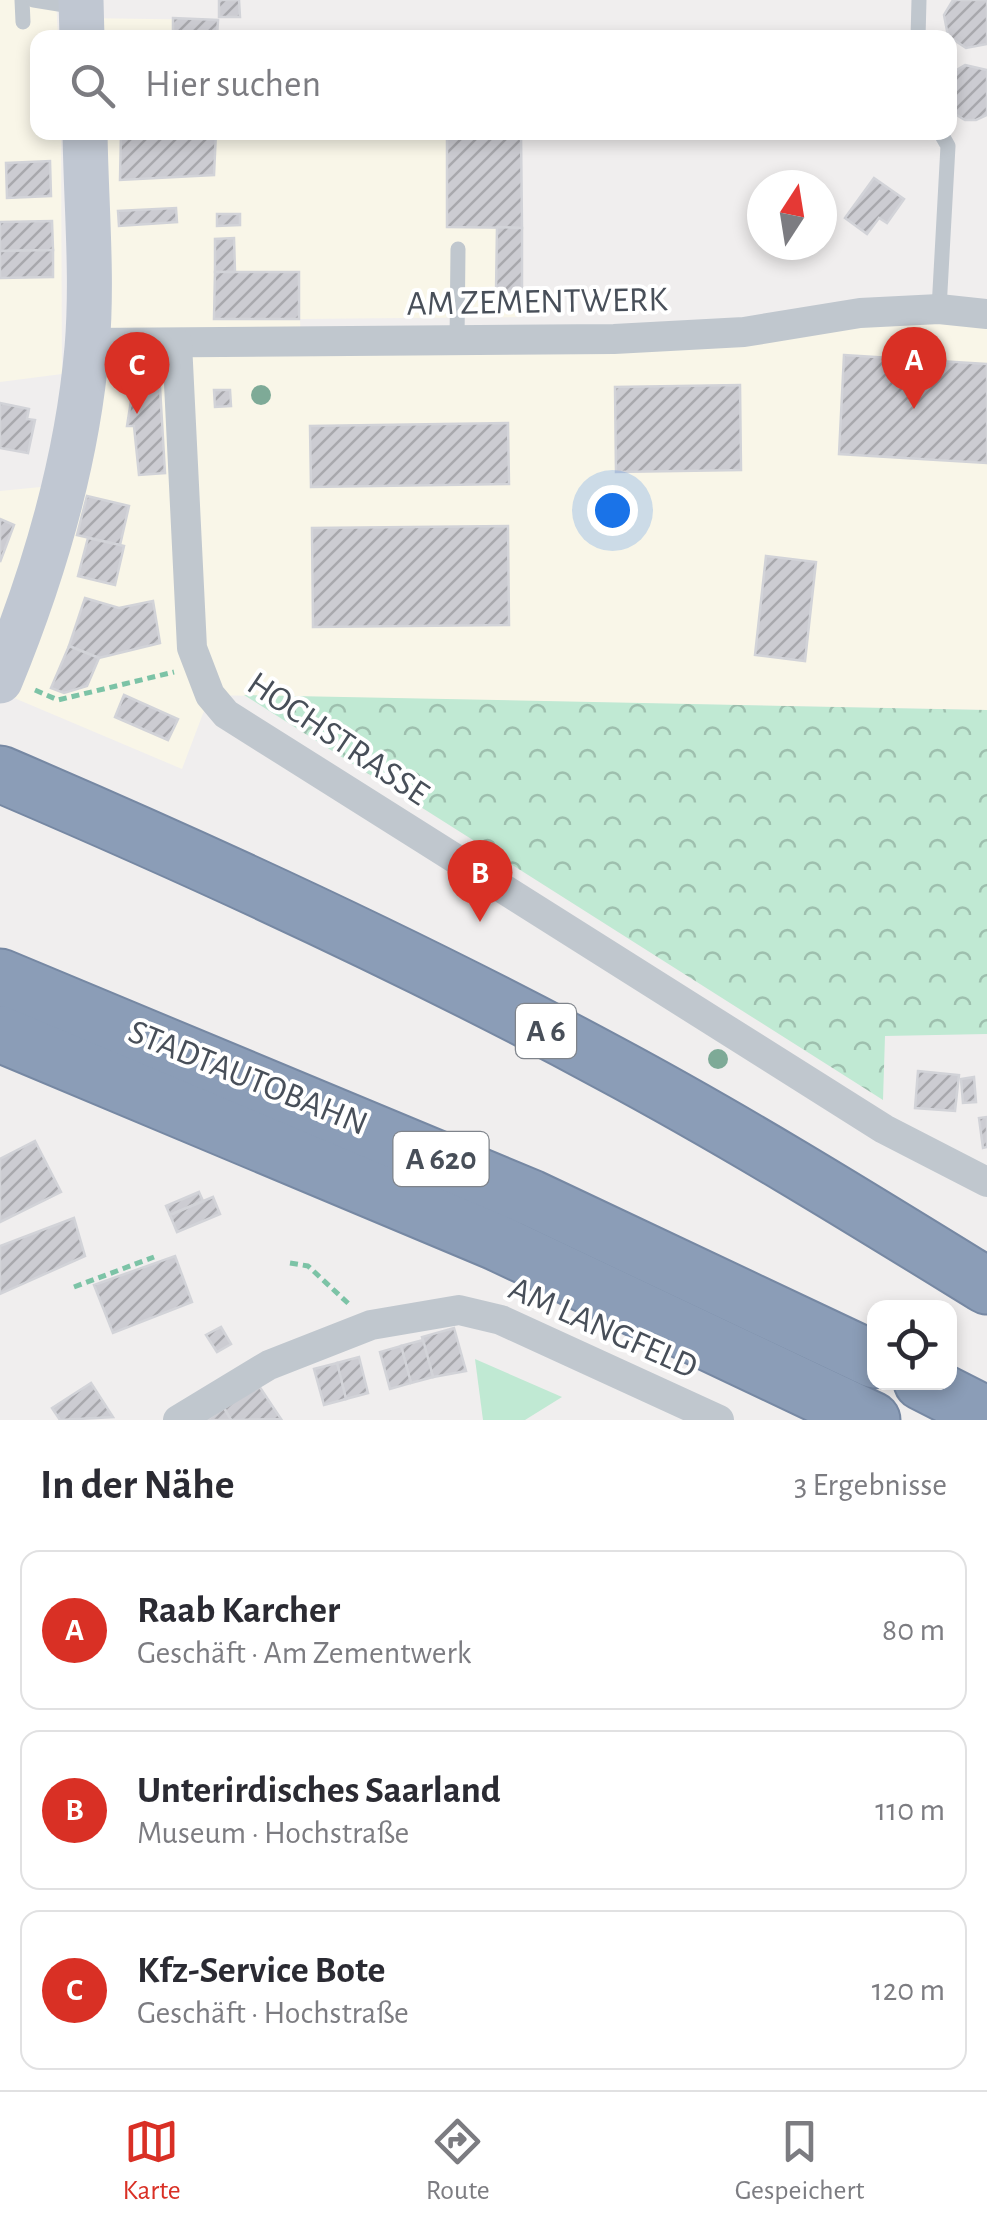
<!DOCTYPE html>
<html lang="de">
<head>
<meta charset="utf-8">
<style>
	body { margin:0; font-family:"Alegreya Sans",sans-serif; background:#f2f2f3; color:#2b2b33 }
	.controls { position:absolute; right:30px; bottom:30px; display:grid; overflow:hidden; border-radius:20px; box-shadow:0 5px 15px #0003 }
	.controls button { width:90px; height:90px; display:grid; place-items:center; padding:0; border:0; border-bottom:2px solid #e1e1e2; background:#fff; color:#2b2b33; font:50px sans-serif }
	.compass { position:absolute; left:747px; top:170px; width:90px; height:90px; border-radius:50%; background:#fff; box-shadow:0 5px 15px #0003; rotate:12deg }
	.you { position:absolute; left:612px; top:510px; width:35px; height:35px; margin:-25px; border:8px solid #fff; border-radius:50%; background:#1a73e8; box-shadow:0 0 0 15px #1a73e833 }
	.badge { display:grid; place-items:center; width:65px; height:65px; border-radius:50%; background:#d93025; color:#fff; font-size:32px; font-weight:700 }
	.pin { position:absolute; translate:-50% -82px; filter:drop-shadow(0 2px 5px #0008) }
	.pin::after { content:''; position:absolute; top:52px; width:35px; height:30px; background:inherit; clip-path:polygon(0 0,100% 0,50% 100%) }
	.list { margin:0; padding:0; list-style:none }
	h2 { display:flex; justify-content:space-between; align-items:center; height:130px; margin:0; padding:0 40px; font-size:42px }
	h2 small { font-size:32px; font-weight:400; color:#7c7c81 }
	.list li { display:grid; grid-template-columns:65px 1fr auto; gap:30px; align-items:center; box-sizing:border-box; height:160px; margin:0 20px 20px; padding:0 20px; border:2px solid #e1e1e2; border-radius:20px }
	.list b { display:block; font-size:38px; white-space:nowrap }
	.list p { margin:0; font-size:32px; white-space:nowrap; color:#7c7c81 }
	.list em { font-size:32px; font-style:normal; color:#7c7c81 }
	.icon { flex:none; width:55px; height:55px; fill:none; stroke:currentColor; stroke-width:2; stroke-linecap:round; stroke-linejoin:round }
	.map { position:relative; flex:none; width:987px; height:1420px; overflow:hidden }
	.search { position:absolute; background:#fff; box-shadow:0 5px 15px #0003; left:30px; right:30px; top:30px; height:110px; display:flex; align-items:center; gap:25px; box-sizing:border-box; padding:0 35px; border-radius:20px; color:#7c7c81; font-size:38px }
	.sheet { height:670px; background:#fff }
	nav { display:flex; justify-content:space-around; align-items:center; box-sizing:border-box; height:140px; border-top:2px solid #e1e1e2; background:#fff; font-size:28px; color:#7c7c81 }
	nav a { display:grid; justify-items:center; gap:5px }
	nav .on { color:#d93025 }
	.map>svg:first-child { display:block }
	.commercial { fill:#f9f6e8 }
	.green { fill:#c0e9d3 }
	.forest { fill:url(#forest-crowns) }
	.building { fill:url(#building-hatch); stroke:#d2d3d8; stroke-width:2.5 }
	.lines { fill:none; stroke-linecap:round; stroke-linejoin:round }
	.highway-casing { stroke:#7688a3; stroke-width:59 }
	.path { stroke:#7cc3a6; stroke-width:5; stroke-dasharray:8 5; stroke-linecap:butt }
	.lane { stroke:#c0c7ce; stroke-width:15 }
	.street { stroke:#c0c7ce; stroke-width:30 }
	.secondary { stroke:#c0c7d2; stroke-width:45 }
	.highway { stroke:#8b9db7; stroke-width:55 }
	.tree { fill:#7eaa97 }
	.labels { text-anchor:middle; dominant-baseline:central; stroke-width:8; stroke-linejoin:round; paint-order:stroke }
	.shield { fill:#fff; stroke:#7f848b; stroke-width:2.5 }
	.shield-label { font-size:32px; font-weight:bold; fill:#484f59 }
	.street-label { font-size:35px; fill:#484f59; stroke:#fff }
</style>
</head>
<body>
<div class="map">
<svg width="987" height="1420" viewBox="0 0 987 1420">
	<defs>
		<pattern id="forest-crowns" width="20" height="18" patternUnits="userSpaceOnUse" patternTransform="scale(2.5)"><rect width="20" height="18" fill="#c0e9d3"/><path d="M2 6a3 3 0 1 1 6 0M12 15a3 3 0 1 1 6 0" fill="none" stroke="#9ebfae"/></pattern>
		<pattern id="building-hatch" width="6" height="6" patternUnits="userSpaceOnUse" patternTransform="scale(2.5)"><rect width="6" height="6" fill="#ccccd2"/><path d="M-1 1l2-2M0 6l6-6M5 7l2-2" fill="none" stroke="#a8a8ad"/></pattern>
	</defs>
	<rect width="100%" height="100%" fill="#f0eeee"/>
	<g class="commercial">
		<path d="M0 0H56L58 37 38 38V132L61 133 62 374 0 382Z"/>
		<path d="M81 18 218 20 217 37H82Z"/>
		<path d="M85 133H521L522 317 300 319 301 344 987 314V710L210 695 182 769 0 692 58 521Z"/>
		<path d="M41 487 31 533 0 626V491Z"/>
	</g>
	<path class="green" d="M475 1359 562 1397 525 1420H483Z"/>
	<path class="forest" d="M244 695 987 710V1034L885 1036 883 1100Z"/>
	<g class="building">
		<path d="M219 0H239L240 17H219Z"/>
		<path d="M953 0H987V44L966 48 948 36 944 15Z"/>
		<path d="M173 18 218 20 217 38H173Z"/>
		<path d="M965 65 987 70V115L976 120H965L950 111V74Z"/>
		<path d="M121 132H216L214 175 120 180Z"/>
		<path d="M447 132H521L522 228 447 227Z"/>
		<path d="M50 161 51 196 7 198 6 163Z"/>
		<path d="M874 178 904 199 887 223 879 218 867 234 845 218Z"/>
		<path d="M176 208 177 222 119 226 118 211Z"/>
		<path d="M217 214H240V225L217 226Z"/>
		<path d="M52 221 53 250 0 251V222Z"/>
		<path d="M497 227 522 228V292H496Z"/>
		<path d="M234 238 235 272H215V239Z"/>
		<path d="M53 250V277L0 278V251Z"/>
		<path d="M215 272H299V319H214Z"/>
		<path d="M844 355 987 364V463L839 454Z"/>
		<path d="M136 369 159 370 165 473 139 475 134 426H127Z"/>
		<path d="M740 385 741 470 616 472 615 387Z"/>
		<path d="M214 390H230L231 406 215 407Z"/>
		<path d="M0 403 29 409 27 419 35 420 28 453 0 448Z"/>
		<path d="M508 423 509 484 311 487 310 426Z"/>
		<path d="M87 496 129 506 120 545 77 535Z"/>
		<path d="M0 519 14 525 0 562Z"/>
		<path d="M508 526 509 625 313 627 312 528Z"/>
		<path d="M88 538 124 546 115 585 78 576Z"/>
		<path d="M766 556 816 562 805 661 755 655Z"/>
		<path d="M85 598 119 608 153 601 160 643 99 658 69 646Z"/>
		<path d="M69 646 99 658 87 686 64 693 51 688Z"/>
		<path d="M124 695 178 719 168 740 115 717Z"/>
		<path d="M918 1071 959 1075 955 1111 915 1108Z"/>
		<path d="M974 1077 976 1102 963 1103 961 1079Z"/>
		<path d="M987 1117V1147L983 1148 979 1118Z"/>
		<path d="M35 1141 61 1192 0 1222V1159Z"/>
		<path d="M199 1192 203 1201 170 1215 166 1206Z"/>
		<path d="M213 1197 220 1214 177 1232 170 1215Z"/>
		<path d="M74 1218 85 1256 0 1294V1246Z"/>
		<path d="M175 1256 192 1302 113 1333 94 1285Z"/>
		<path d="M221 1327 231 1344 217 1352 206 1335Z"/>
		<path d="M454 1328 466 1371 433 1377 422 1337Z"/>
		<path d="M423 1340 433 1377 411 1383 401 1346Z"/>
		<path d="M401 1346 411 1383 390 1389 380 1352Z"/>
		<path d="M359 1357 368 1393 346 1399 337 1363Z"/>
		<path d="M337 1363 346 1399 324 1405 314 1369Z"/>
		<path d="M91 1383 113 1417 60 1420 52 1408Z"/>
		<path d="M259 1386 281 1419 231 1420 224 1408Z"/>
		<path d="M224 1408 231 1420H206Z"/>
	</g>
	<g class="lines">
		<defs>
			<g id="highway">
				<path d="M0 774C206 862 411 956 609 1063 738 1132 862 1209 987 1286"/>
				<path d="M0 977 531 1198 874 1360"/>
				<path d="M0 1034 496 1242 872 1420"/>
				<path d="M922 1382 987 1415"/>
			</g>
		</defs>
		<use href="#highway" class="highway-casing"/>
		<g class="path">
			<path d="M35 690 58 700 174 672"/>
			<path d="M290 1263 308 1266 351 1306"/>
			<path d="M74 1287 154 1257"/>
		</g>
		<g class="lane">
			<path d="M22 0 23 22"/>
			<path d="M34 0 77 7"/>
			<path d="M918 38 919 0"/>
			<path d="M939 309 948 146 940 132"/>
			<path d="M457 342 458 249"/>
		</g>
		<g class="street">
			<path d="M87 343 614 339 744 332 860 313 939 309 987 314"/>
			<path d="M177 343 192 648 210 695 226 714 884 1129 987 1182"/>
			<path d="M178 1420 269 1365 371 1325 459 1310 501 1320 719 1420"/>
		</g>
		<g class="secondary">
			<path d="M81 0 82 38"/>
			<path d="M0 681C44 574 77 464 87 348 93 277 86 204 85 132"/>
		</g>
		<use href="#highway" class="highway"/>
	</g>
	<g class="tree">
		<circle cx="261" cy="395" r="10"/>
		<circle cx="718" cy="1059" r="10"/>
	</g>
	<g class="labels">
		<g class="shield">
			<rect x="516" y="1004" width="60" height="54" rx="8"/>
			<rect x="393.5" y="1132" width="95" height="54" rx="8"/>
		</g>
		<g class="shield-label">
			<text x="546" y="1031">A 6</text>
			<text x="441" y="1159">A 620</text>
		</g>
		<g class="street-label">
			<text transform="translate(537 302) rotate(-1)">AM ZEMENTWERK</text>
			<text transform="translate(338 739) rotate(34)">HOCHSTRASSE</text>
			<text transform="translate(248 1078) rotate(22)">STADTAUTOBAHN</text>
			<text transform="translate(603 1328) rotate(24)">AM LANGFELD</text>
		</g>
	</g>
</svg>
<div class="controls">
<button><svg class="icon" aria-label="locate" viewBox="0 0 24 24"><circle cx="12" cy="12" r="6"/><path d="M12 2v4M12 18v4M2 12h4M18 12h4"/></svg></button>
</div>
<svg class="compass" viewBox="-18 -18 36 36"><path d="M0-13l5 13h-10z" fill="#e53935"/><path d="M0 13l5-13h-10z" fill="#7c7c81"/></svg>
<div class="you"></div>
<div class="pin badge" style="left:914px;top:409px">A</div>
<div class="pin badge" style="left:480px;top:922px">B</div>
<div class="pin badge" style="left:137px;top:414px">C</div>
<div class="search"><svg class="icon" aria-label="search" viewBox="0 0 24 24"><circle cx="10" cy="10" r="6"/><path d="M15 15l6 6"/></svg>Hier suchen</div>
</div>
<section class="sheet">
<h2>In der Nähe<small>3 Ergebnisse</small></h2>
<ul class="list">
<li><span class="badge">A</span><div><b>Raab Karcher</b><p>Geschäft · Am Zementwerk</p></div><em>80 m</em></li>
<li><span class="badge">B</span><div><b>Unterirdisches Saarland</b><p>Museum · Hochstraße</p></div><em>110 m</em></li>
<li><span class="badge">C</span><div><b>Kfz-Service Bote</b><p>Geschäft · Hochstraße</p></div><em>120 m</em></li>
</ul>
</section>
<nav>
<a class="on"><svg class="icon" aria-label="map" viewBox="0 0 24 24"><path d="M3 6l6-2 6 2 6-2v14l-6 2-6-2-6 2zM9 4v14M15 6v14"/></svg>Karte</a>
<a><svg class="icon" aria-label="directions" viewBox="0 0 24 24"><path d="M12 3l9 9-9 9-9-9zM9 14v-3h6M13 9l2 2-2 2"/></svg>Route</a>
<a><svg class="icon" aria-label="saved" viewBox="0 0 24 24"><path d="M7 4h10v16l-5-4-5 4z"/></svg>Gespeichert</a>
</nav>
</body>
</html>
